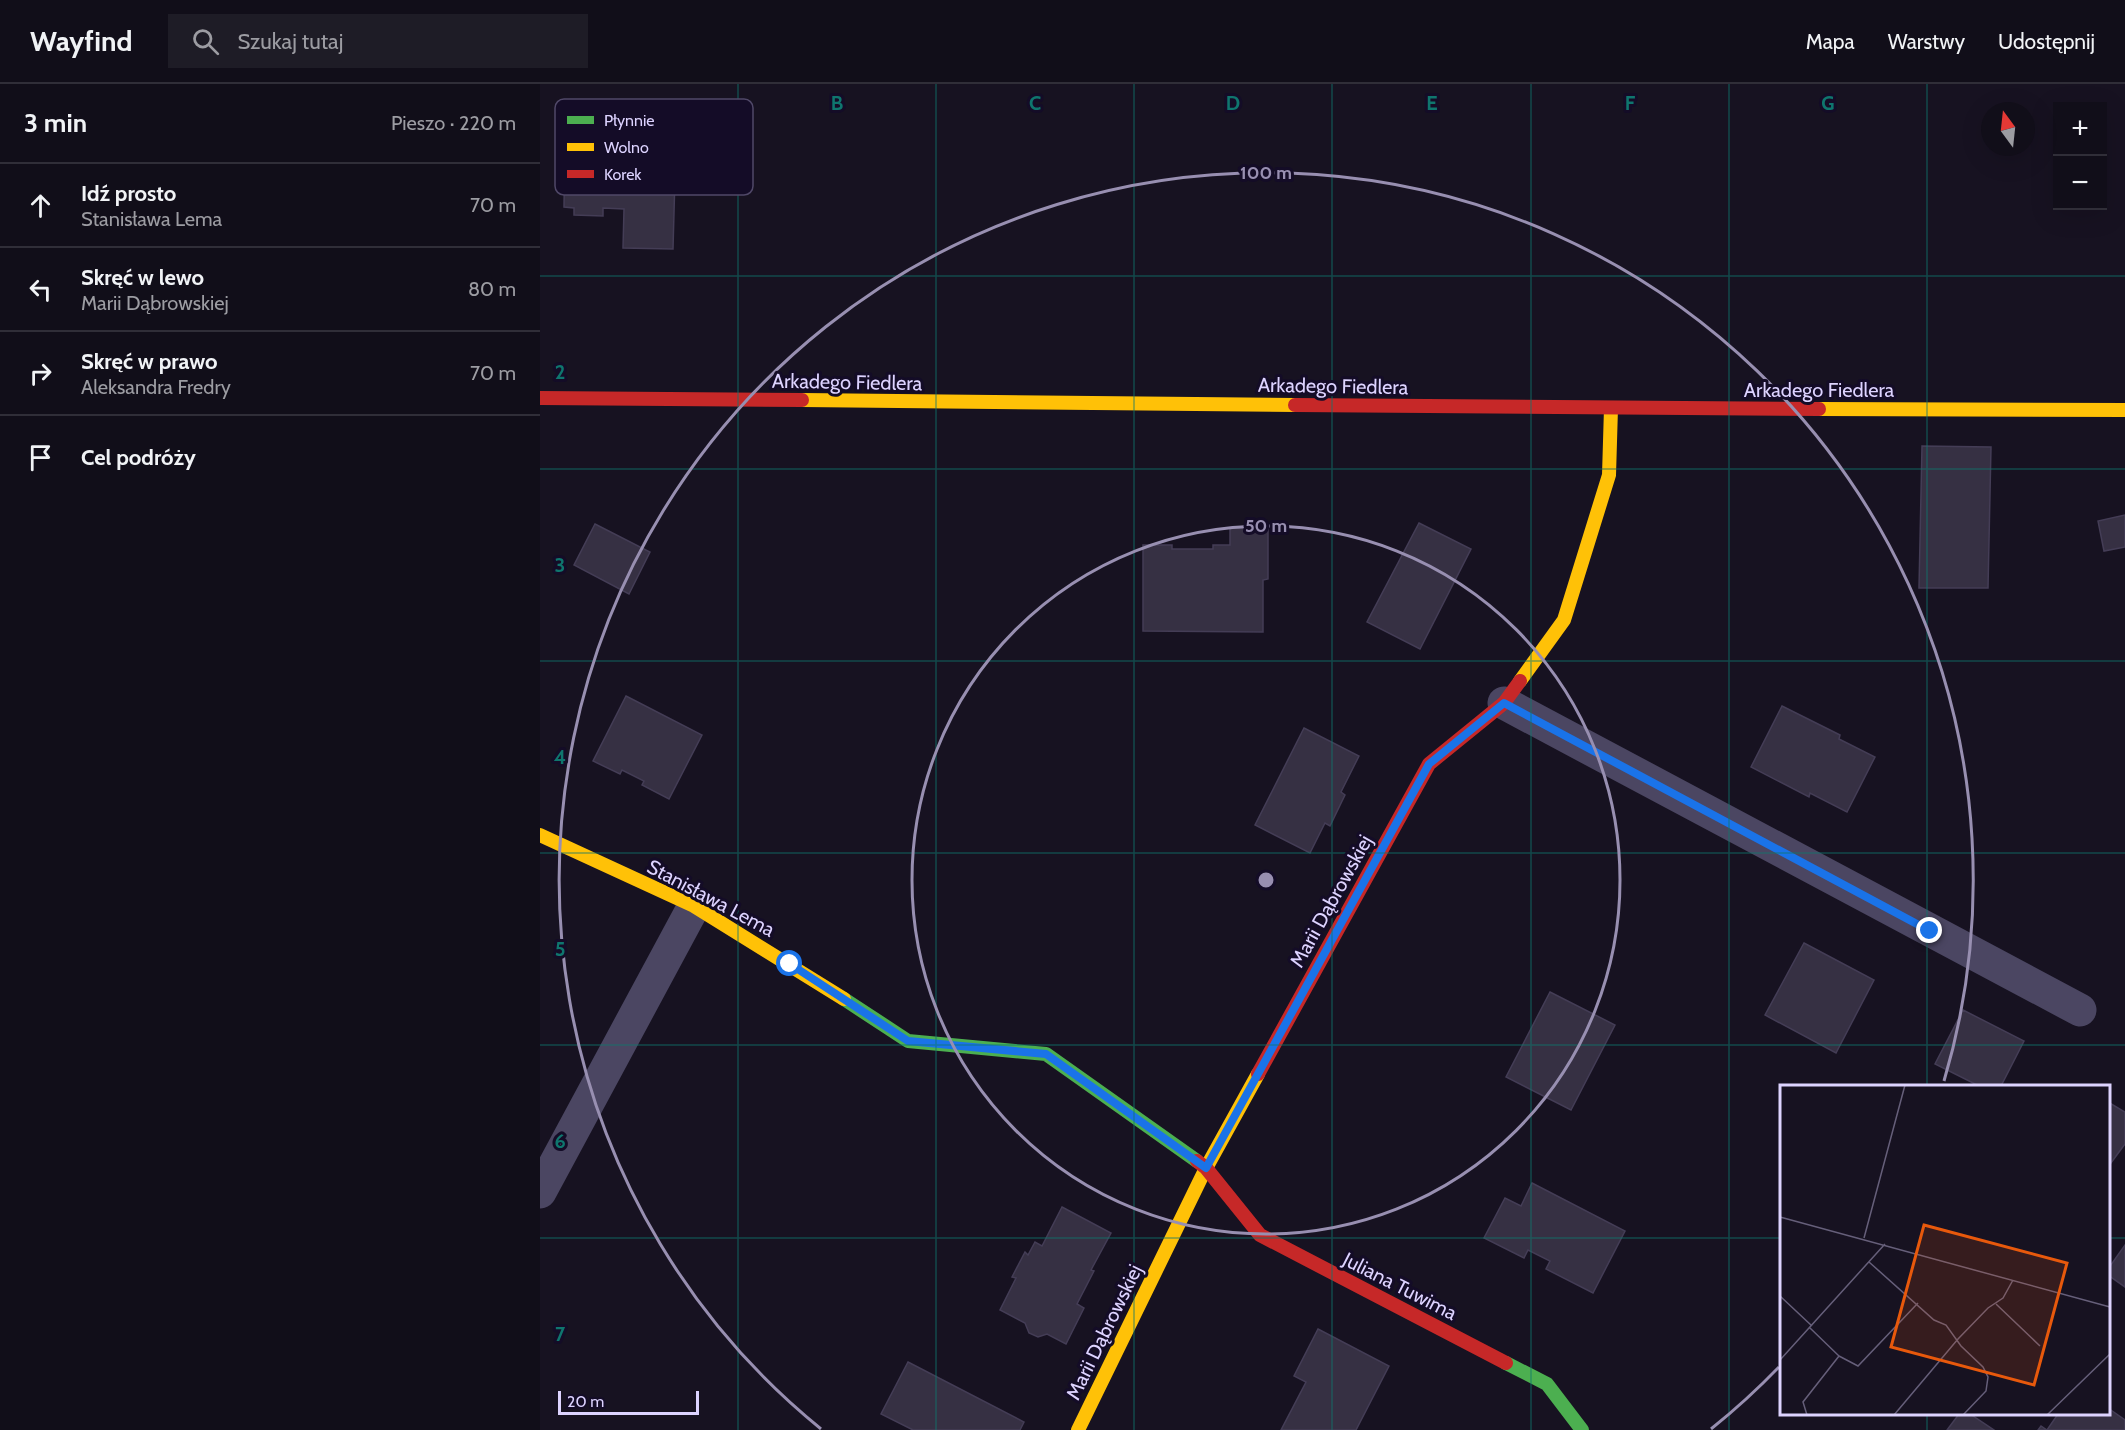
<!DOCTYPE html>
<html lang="pl">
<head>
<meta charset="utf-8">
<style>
	body { margin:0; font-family:Cabin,sans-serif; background:#1e1c26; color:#f1f3f6 }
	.controls { position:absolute; right:18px; top:18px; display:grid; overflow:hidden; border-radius:0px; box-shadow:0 6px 24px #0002 }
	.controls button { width:54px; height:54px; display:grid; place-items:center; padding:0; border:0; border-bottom:2px solid #302e38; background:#110e19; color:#f1f3f6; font:30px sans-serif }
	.compass { position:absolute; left:1441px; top:18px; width:54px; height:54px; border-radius:50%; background:#110e19; box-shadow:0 6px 24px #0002; rotate:345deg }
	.scale { position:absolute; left:18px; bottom:15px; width:141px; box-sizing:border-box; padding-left:6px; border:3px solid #ddd3ff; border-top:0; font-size:16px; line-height:21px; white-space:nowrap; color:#ddd3ff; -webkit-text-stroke:4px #140c27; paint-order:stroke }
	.stop { position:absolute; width:18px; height:18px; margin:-14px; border:4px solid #1a73e8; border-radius:50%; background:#fff }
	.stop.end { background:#1a73e8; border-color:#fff; box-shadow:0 2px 6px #0008 }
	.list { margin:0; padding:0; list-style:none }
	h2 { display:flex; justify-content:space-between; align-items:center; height:78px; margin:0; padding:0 24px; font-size:26px }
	h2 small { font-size:20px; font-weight:400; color:#9c9ca2 }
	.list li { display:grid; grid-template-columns:39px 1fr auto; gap:18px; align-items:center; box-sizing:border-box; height:84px; padding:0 24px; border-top:2px solid #302e38 }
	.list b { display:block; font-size:22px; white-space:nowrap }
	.list p { margin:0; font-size:20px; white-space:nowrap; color:#9c9ca2 }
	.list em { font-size:20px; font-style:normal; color:#9c9ca2 }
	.icon { flex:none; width:33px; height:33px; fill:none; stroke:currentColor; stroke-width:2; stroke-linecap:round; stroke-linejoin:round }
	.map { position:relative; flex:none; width:1585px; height:1346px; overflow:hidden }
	header { display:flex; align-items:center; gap:36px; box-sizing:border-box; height:84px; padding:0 30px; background:#110e19; border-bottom:2px solid #302e38 }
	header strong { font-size:28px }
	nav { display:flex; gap:33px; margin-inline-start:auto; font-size:21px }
	.search { width:420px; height:54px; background:#1e1c26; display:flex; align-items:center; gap:15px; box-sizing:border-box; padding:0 21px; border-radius:0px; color:#9c9ca2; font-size:22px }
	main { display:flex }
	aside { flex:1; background:#110e19 }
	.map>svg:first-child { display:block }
	.building { fill:#363043; stroke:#443d56; stroke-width:1.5 }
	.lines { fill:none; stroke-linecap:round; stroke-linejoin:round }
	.street { stroke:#4b4662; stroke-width:33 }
	.fast { stroke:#4caf50; stroke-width:14 }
	.slow { stroke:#ffc107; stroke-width:14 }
	.jam { stroke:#c62828; stroke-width:14 }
	.route { stroke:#1a73e8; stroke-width:8 }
	.grid { fill:none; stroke:#0f766e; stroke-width:1.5; stroke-opacity:0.55 }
	.ring { fill:none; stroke:#988fb1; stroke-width:3 }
	.labels { text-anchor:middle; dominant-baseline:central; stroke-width:6; stroke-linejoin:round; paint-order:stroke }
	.street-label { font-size:20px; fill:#ddd3ff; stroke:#140c27 }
	.inset-road { fill:none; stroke:#665f7a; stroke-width:1.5 }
	.view { fill:#e8590c; fill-opacity:0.15; stroke:#e8590c; stroke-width:3 }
	.inset-edge { fill:none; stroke:#ddd3ff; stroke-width:3 }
	.key { fill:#140c27; stroke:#504868; stroke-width:1.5 }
	.key-label { font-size:16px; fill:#ddd3ff }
	.grid-label { font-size:20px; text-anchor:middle; font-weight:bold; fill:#0f766e; stroke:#140c27; stroke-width:6; stroke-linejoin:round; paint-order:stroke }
	.centre { fill:#988fb1; stroke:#140c27; stroke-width:3 }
	.ring-label { font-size:18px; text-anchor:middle; font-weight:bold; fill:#988fb1; stroke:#140c27; stroke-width:6; stroke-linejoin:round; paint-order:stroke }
</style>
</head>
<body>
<header>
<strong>Wayfind</strong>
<div class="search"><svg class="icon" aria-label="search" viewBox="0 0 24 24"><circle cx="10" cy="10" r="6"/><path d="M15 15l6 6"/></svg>Szukaj tutaj</div>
<nav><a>Mapa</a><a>Warstwy</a><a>Udostępnij</a></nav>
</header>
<main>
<aside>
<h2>3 min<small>Pieszo · 220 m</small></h2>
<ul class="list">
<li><svg class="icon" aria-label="ahead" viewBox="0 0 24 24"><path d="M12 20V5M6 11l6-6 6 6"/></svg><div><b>Idź prosto</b><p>Stanisława Lema</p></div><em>70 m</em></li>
<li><svg class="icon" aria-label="left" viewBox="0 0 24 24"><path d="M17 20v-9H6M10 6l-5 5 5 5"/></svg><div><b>Skręć w lewo</b><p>Marii Dąbrowskiej</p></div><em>80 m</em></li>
<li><svg class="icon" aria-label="right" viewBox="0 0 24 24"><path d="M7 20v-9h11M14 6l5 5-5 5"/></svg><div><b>Skręć w prawo</b><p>Aleksandra Fredry</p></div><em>70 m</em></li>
<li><svg class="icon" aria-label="arrive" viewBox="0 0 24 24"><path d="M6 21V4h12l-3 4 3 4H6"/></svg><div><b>Cel podróży</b></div></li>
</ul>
</aside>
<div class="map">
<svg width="1585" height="1346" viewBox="0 0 1585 1346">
	<rect width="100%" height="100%" fill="#171221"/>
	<g class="building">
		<path d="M71 19 137 20 133 165 83 164 84 125 63 124V132L34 131V124L24 123 25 58 70 59Z"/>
		<path d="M1382 362 1451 363 1448 504H1379Z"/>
		<path d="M1585 431V463L1564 467 1558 437Z"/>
		<path d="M879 439 931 465 880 565 827 538Z"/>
		<path d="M55 440 110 468 89 510 34 481Z"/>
		<path d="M690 444H728V495L723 496V548L603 547V461H632V465H673V461H690Z"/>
		<path d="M86 612 162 651 129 715 102 701 104 697 82 686 80 690 53 677Z"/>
		<path d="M1242 622 1300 651 1299 655 1335 673 1307 728 1270 709 1269 713 1211 683Z"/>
		<path d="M764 644 819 672 801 708 805 711 790 742 785 739 770 769 715 741Z"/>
		<path d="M1264 859 1334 896 1296 969 1225 931Z"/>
		<path d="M1010 908 1075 941 1031 1026 966 993Z"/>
		<path d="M1423 926 1484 957 1461 1002H1439L1395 980Z"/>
		<path d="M1568 1018 1585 1028V1060L1568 1083Z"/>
		<path d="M992 1099 1085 1147 1053 1209 1006 1185 1010 1177 988 1166 984 1174 944 1154 965 1114 981 1122Z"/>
		<path d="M522 1123 571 1149 551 1186 554 1187 537 1220 544 1224 526 1260 507 1250 498 1253 489 1249 485 1239 460 1226 476 1194 472 1193 485 1168 488 1171 495 1158 502 1162Z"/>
		<path d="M1585 1161V1203L1568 1191V1185Z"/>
		<path d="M778 1245 849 1282 816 1346H741L766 1298 754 1292Z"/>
		<path d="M368 1278 484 1338 480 1346H373L341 1330Z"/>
		<path d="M1568 1324 1585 1336V1346H1498L1501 1342 1507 1346 1518 1330H1568Z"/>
		<path d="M1419 1330H1430L1454 1346H1407Z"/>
	</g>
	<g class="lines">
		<g class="street">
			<path d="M964 619 1540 926"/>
			<path d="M0 1108 154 822"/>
		</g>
		<g class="fast">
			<path d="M304 915 368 957 506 970 657 1077"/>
			<path d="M966 1279 1007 1300 1042 1346"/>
		</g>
		<g class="slow">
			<path d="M262 316 755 321"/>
			<path d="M1279 325 1585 326"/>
			<path d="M980 597 1024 536 1069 391 1071 324"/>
			<path d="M0 751 154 822 304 915"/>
			<path d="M538 1346 666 1084 718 990"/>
		</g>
		<g class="jam">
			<path d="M0 314 262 316"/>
			<path d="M755 321 1279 325"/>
			<path d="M718 990 889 680 964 619 980 597"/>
			<path d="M657 1077 666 1084 720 1151 966 1279"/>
		</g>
	</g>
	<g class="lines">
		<path class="route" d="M250 880 368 957 506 970 666 1084 889 680 964 619 1390 847"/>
	</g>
	<path class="grid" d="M198 0V1346M396 0V1346M594 0V1346M792 0V1346M991 0V1346M1189 0V1346M1387 0V1002M0 192H1585M0 385H1585M0 577H1585M0 769H1585M0 961H1585M0 1154H1242M1568 1154H1585M1387 1330V1346"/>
	<g class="ring">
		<circle cx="726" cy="796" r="354"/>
		<path d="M1239 1283A707 707 0 0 1 1171 1345M281 1345A707 707 0 1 1 1404 997"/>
	</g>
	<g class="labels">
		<g class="street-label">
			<text transform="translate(307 298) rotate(1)">Arkadego Fiedlera</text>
			<text transform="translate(793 302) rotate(1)">Arkadego Fiedlera</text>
			<text x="1279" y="306">Arkadego Fiedlera</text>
			<text transform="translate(171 814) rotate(28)">Stanisława Lema</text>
			<text transform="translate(791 817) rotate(-61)">Marii Dąbrowskiej</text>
			<text transform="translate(860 1202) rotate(27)">Juliana Tuwima</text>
			<text transform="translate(564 1248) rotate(-64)">Marii Dąbrowskiej</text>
		</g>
	</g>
	<g transform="translate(1240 1001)">
		<rect width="330" height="330" fill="#171221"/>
		<path class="inset-road" d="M0 132 330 222M84 153 125 0M89 177 154 235 166 240 181 261 203 282 208 292 206 306 183 330M0 211 32 241M216 219 260 261M59 271 78 281 138 218M0 275 105 159M27 330 23 317 59 271 30 243M114 330 178 254 208 223 223 213 233 195M267 330 330 269"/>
		<path class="view" d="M144 140 287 178 254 300 111 262Z"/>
		<rect width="330" height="330" class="inset-edge"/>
	</g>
	<rect x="15" y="15" width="198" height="96" rx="9" class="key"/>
	<rect x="27" y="32" width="27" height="8" fill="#4caf50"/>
	<rect x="27" y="59" width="27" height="8" fill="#ffc107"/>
	<rect x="27" y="86" width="27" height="8" fill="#c62828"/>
	<g class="key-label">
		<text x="64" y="42">Płynnie</text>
		<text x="64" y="69">Wolno</text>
		<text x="64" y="96">Korek</text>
	</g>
	<g class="grid-label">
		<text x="297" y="26">B</text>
		<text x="495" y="26">C</text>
		<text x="693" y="26">D</text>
		<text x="892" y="26">E</text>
		<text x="1090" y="26">F</text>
		<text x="1288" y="26">G</text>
		<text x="20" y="295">2</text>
		<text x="20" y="488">3</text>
		<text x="20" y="680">4</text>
		<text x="20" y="872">5</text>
		<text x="20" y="1064">6</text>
		<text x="20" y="1257">7</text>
	</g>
	<circle cx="726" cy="796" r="9" class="centre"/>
	<g class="ring-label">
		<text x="726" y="95">100 m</text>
		<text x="726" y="448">50 m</text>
	</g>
</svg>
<div class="controls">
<button>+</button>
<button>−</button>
</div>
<svg class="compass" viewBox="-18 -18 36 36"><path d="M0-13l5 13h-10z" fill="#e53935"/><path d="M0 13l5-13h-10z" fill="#9c9ca2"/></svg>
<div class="scale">20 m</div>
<div class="stop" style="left:250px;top:880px"></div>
<div class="stop end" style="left:1390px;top:847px"></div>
</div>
</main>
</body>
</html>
